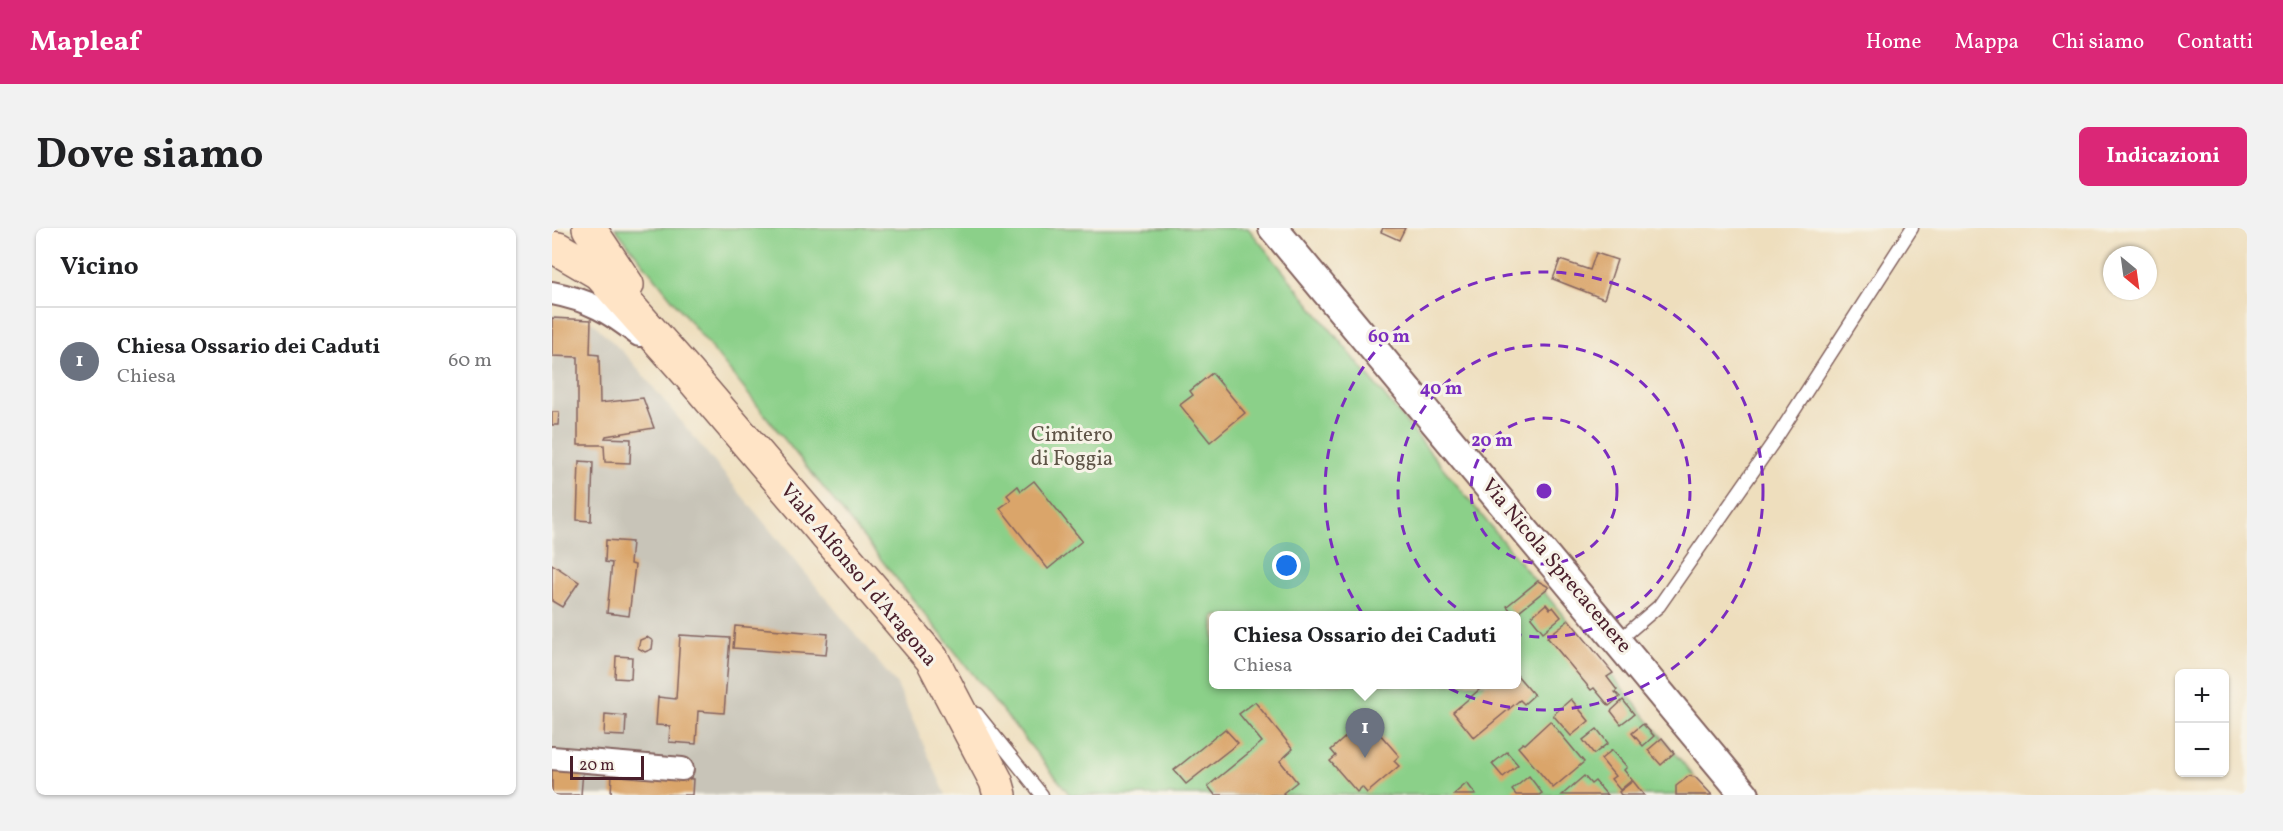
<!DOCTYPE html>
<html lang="it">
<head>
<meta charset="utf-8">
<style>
	body { margin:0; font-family:Vollkorn,serif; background:#f2f2f2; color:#202124 }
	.controls { position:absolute; right:18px; bottom:18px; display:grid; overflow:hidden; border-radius:9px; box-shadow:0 2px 4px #0004 }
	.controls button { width:54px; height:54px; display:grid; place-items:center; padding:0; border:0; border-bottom:2px solid #e0e0e0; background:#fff; color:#202124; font:30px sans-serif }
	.compass { position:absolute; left:1551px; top:18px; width:54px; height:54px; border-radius:50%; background:#fff; box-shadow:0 2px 4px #0004; rotate:151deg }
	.scale { position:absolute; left:18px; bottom:15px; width:74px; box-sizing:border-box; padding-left:6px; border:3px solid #4a1f2b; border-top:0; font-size:16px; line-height:21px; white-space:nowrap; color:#4a1f2b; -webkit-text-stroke:4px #f7f3e8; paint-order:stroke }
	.you { position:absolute; left:735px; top:338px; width:21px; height:21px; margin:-15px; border:4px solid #fff; border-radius:50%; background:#1a73e8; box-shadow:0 0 0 9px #1a73e833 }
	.badge { display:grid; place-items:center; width:39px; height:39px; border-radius:50%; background:#db2777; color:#fff; font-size:20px; font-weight:700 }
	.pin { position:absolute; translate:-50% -50px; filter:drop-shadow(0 2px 3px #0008) }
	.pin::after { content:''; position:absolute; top:32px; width:21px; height:18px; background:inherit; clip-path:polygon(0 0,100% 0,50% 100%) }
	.popup { position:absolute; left:657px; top:383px; width:312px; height:78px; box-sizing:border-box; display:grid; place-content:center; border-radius:9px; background:#fff; filter:drop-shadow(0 2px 4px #0005); font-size:20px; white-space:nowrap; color:#757577 }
	.popup b { font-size:22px; color:#202124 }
	.popup::after { content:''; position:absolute; left:50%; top:100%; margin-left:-12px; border:12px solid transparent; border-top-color:#fff }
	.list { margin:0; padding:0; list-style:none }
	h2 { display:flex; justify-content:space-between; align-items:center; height:78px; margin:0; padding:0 24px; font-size:26px }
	h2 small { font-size:20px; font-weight:400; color:#757577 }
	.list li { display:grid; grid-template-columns:39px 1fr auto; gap:18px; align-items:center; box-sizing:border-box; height:108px; padding:0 24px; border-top:2px solid #e0e0e0 }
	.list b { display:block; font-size:22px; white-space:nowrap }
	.list p { margin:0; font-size:20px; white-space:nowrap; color:#757577 }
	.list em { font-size:20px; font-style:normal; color:#757577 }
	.map { position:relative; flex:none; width:1695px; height:567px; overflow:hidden; border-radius:9px }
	header { display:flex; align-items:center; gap:36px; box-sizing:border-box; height:84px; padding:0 30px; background:#db2777; color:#fff }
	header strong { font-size:28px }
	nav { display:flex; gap:33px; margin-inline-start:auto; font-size:21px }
	.intro { display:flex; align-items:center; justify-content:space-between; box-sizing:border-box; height:144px; padding:0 36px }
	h1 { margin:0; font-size:42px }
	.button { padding:15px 27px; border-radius:9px; background:#db2777; color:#fff; font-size:21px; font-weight:700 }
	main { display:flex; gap:36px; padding:0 36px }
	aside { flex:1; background:#fff; border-radius:9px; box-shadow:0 2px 4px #0004 }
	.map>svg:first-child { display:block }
	.industrial { fill:#c8c4b8 }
	.green { fill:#8bd089; stroke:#6a785a; stroke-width:1.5; fill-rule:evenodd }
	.building { fill:#daa56a }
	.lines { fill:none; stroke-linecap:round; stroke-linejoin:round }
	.service-casing { stroke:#83625e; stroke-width:15 }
	.minor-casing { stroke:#83625e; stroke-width:26 }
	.tertiary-casing { stroke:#83625e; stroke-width:32 }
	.secondary-casing { stroke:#83625e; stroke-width:36 }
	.service { stroke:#fff; stroke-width:12 }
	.minor { stroke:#fff; stroke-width:22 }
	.tertiary { stroke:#fff; stroke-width:28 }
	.secondary { stroke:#ffe4c6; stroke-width:33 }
	.ring { fill:none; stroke:#7b2cbf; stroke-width:3; stroke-dasharray:10 8 }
	.labels { text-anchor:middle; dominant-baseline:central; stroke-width:6; stroke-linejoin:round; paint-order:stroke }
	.park-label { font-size:21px; fill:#5e5447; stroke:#f7f3e8 }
	.street-label { font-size:21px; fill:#4a1f2b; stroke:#f7f3e8 }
	.centre { fill:#7b2cbf; stroke:#f7f3e8; stroke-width:3 }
	.ring-label { font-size:18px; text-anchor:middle; font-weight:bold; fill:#7b2cbf; stroke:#f7f3e8; stroke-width:6; stroke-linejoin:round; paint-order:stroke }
</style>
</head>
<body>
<header>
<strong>Mapleaf</strong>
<nav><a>Home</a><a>Mappa</a><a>Chi siamo</a><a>Contatti</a></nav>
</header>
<div class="intro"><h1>Dove siamo</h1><a class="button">Indicazioni</a></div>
<main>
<aside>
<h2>Vicino<small></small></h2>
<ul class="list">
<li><span class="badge" style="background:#6b7280">1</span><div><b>Chiesa Ossario dei Caduti</b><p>Chiesa</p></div><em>60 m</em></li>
</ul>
</aside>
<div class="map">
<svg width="1695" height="567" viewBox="0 0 1695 567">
	<rect width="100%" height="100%" fill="#f7f3e8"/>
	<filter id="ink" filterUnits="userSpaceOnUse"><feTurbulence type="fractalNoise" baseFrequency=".0167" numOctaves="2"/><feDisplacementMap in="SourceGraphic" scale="12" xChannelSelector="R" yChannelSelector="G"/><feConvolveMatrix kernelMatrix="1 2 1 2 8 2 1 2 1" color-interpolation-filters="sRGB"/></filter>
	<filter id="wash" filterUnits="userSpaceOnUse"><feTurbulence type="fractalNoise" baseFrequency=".008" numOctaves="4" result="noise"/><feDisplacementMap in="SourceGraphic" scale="24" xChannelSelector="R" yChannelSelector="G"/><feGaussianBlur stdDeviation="1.35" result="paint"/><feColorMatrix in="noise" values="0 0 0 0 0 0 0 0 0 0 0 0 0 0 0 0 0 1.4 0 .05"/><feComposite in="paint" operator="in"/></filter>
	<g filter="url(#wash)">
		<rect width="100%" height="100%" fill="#eedebd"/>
		<path class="industrial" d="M0 87 40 94 78 131 345 457 394 567H0Z"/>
		<path class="green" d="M63 0H696L1157 567H518ZM662 388H964V456H662Z"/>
		<g id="blocks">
			<g class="building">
				<path d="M831 0H853L847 12 829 4Z"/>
				<path d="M1044 25 1065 32 1052 71 1001 51 1008 32 1038 42Z"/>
				<path d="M0 90 39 92 38 126 47 127 48 175 91 170 102 200 54 208 53 210 79 211 78 235 53 234 52 217H26V129L0 128Z"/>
				<path d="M660 145 693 185 658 214 628 177 641 167 638 163Z"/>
				<path d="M0 184H7L6 197H0Z"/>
				<path d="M27 233 41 234 39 293 25 292Z"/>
				<path d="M482 253 530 313 496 341 448 280 459 272 455 267 466 258 469 263Z"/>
				<path d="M54 312 80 314 78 336 83 337 77 388 55 385 60 335 53 334Z"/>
				<path d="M0 336 27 354 10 379 0 373Z"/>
				<path d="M986 353 997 359 962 387 955 378Z"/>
				<path d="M994 376 998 381 1001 379 1009 389 991 404 979 389Z"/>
				<path d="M1017 392 1061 445 1055 449 1065 462 1063 464 1068 469 1057 478 1042 460 1039 462 995 409Z"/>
				<path d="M183 398 276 406 274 427 181 420Z"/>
				<path d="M128 407 178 410 172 485 146 483 144 516 117 514 118 498 104 497 106 469 124 471Z"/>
				<path d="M95 409 101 413 100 421 93 424 86 420 88 412Z"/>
				<path d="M64 428 80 429 79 451 63 450Z"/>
				<path d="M964 446 982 467 972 476 968 472 922 510 901 484 934 456H964Z"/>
				<path d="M1019 471 1037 493 1019 508 1001 487Z"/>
				<path d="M1071 472 1082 486 1069 496 1059 483Z"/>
				<path d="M703 474 741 521 728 533 745 554 731 565 733 567H663L656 558 710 514 687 486Z"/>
				<path d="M53 486 74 488 73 508 52 507Z"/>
				<path d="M998 493 1032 534 1001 560 966 519 971 515 973 516Z"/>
				<path d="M809 495 815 502 820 497 847 528 842 533 847 538 815 565 810 559 805 564 778 533 784 528 779 522Z"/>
				<path d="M1091 496 1102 508 1091 518 1080 505Z"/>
				<path d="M673 501 686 515 634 556 622 542Z"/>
				<path d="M1045 501 1056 515 1042 526 1031 512Z"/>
				<path d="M1110 510 1122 525 1109 537 1096 522Z"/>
				<path d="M1060 522 1075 539 1072 542 1080 552 1068 562 1059 551 1063 548 1049 531Z"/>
				<path d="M955 524 966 537 951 549 940 536Z"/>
				<path d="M0 541 31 543 29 567H0Z"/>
				<path d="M60 545 141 551 140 567H59Z"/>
				<path d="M977 548 990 565 987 567H964L960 562Z"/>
				<path d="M1032 548 1039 556 1043 553 1055 567H1010Z"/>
				<path d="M1137 548 1143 549 1160 567H1124V558Z"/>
				<path d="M1081 553 1092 567H1069L1067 564Z"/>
				<path d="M915 555 924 567H901Z"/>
			</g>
		</g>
	</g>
	<g filter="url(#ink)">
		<use href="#blocks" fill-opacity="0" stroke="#83625e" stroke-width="1.5"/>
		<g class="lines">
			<defs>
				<g id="service">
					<path d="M1066 413 1107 378 1225 209 1360 0"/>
					<path d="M425 486 490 567"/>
				</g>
				<g id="minor">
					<path d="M0 65C37 72 58 84 87 107"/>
					<path d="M0 530 130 541"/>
				</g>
				<path id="tertiary" d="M721 0 1193 567"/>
				<g id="secondary">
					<path d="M37 0 75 57"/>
					<path d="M0 20 6 21 47 45 136 145 380 431 444 553 448 567"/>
				</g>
			</defs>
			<use href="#service" class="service-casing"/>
			<use href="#minor" class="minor-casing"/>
			<use href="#tertiary" class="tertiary-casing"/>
			<use href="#secondary" class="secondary-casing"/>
			<use href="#service" class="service"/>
			<use href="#minor" class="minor"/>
			<use href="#tertiary" class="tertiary"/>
			<use href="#secondary" class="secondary"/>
		</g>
	</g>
	<g class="ring">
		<circle cx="992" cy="263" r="73"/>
		<circle cx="992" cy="263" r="146"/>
		<circle cx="992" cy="263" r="219"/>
	</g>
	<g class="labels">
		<g class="park-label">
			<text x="520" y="207">Cimitero<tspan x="520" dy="24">di Foggia</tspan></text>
		</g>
		<g class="street-label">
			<text transform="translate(1004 338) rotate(50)">Via Nicola Sprecacenere</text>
			<text transform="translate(306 347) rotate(50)">Viale Alfonso I d'Aragona</text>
		</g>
	</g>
	<circle cx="992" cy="263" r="9" class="centre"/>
	<g class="ring-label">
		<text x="837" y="114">60 m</text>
		<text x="889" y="166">40 m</text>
		<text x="940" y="218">20 m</text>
	</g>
</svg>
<div class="controls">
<button>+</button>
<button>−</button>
</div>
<svg class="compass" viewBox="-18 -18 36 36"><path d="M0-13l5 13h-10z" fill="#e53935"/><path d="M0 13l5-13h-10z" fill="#757577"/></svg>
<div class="scale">20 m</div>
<div class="you"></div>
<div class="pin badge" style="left:813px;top:530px;background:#6b7280">1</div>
<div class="popup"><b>Chiesa Ossario dei Caduti</b>Chiesa</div>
</div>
</main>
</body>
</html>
